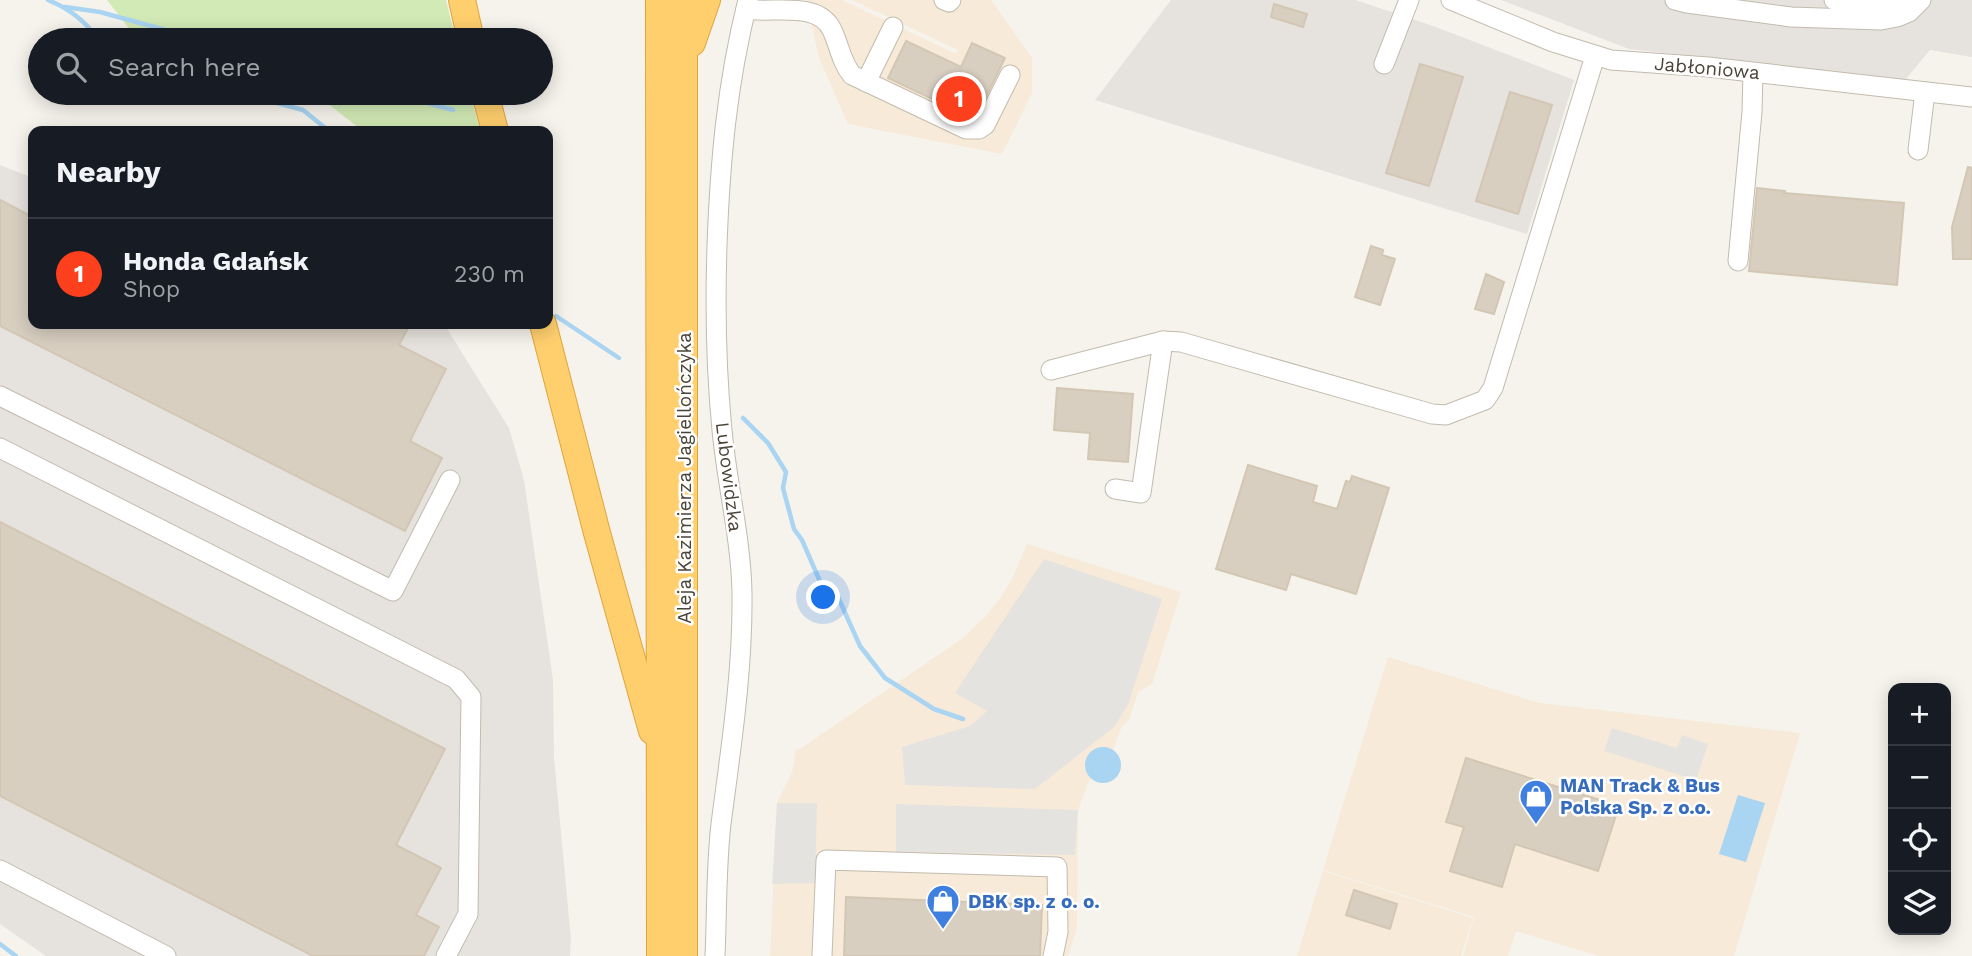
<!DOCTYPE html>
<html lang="en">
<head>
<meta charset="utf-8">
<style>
	body { margin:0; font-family:"Work Sans",sans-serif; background:#242831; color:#f1f3f6 }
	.controls { position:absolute; right:21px; bottom:21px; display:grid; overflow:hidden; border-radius:14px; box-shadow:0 4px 18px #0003 }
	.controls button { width:63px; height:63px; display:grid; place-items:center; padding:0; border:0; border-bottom:2px solid #363941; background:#171b24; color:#f1f3f6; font:35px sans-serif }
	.you { position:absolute; left:824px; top:598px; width:24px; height:24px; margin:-18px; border:5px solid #fff; border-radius:50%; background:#1a73e8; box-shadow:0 0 0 10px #1a73e833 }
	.badge { display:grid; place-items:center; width:46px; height:46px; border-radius:50%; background:#fc3f1d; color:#fff; font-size:23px; font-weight:700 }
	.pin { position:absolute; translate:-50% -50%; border:4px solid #fff; box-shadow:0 2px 7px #0006 }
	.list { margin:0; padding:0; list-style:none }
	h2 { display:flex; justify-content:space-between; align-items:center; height:91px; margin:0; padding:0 28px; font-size:30px }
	h2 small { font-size:23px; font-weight:400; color:#9ea1a6 }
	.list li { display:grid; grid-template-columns:46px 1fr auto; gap:21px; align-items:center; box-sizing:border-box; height:112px; padding:0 28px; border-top:2px solid #363941 }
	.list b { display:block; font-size:26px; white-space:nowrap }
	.list p { margin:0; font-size:23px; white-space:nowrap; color:#9ea1a6 }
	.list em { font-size:23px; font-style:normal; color:#9ea1a6 }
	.icon { flex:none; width:38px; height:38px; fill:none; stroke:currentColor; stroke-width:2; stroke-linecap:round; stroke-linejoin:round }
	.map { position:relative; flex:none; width:1972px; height:956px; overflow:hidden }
	.search { position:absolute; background:#171b24; box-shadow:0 4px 18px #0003; left:28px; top:28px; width:525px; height:77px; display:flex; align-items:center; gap:18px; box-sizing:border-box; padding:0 24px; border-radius:38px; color:#9ea1a6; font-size:26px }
	.panel { position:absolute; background:#171b24; box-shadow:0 4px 18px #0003; left:28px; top:126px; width:525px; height:203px; border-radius:14px }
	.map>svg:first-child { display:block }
	.commercial { fill:#f7ead8 }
	.industrial { fill:#e6e2dd }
	.green { fill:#d2eab5 }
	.parking { fill:#e5e3e0 }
	.water { fill:#a9d4f2 }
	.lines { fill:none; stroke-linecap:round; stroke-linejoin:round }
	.stream { stroke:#a9d4f2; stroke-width:4.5 }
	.building { fill:#d8cfc1; stroke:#d3c7b4; stroke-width:2 }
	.minor-casing { stroke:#c2bbae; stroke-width:21 }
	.highway-casing { stroke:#e0a43c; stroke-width:28 }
	.minor { stroke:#fff; stroke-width:19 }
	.highway { stroke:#ffcf6e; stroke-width:26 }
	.labels { text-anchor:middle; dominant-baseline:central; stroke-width:5; stroke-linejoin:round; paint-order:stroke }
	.street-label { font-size:19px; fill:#4b4439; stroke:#fff }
	.shop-label { font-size:19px; font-weight:bold; fill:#366cbe; stroke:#fff; text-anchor:start }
</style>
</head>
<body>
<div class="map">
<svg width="1972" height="956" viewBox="0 0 1972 956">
	<rect width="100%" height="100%" fill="#f6f3ec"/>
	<g class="commercial">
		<path d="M806 0H842L956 54 958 50 852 0H991L1032 58V93L1002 154 848 124 819 58Z"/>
		<path d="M1027 544 1181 592 1152 684 1138 692 1129 720 1122 726 1113 750 1121 762V769L1118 775 1107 783H1100L1091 779 1089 781 1078 810 1077 927 1068 956H770L777 803 792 773 796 749H800L963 638 987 615 1001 597 1012 579Z"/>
		<path d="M1388 657 1540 703 1800 733 1734 956H1599L1516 931 1508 956H1463L1474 917 1323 870Z"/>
		<path d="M1323 871 1473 918 1461 956H1297Z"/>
	</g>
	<g class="industrial">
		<path d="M1171 0H1356L1433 26 1574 80 1527 234 1095 100Z"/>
		<path d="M1501 0H1972V57L1930 50 1905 80 1629 49Z"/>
		<path d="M0 165 33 178V324H444L509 428 524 480 553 680 554 757 571 940 570 956H46L0 924Z"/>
	</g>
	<g class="green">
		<path d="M107 0H446L456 40H138Z"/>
		<path d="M314 93H470L480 131H363Z"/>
	</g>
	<g class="parking">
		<path d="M1044 559 1162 599 1128 705 1114 727 1035 789 905 785 902 747 970 726 987 711 955 693Z"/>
		<path d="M1612 728 1677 748 1682 735 1708 744 1696 780 1604 751Z"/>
		<path d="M777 803H817L815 883 772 884Z"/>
		<path d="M896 804 1078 810 1075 855 896 852Z"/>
	</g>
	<g class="water">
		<circle cx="1103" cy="765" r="18"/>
		<path d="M1738 795 1765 803 1746 862 1719 854Z"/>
	</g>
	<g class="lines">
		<g class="stream">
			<path d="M48 0C70 9 86 21 98 40"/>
			<path d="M65 7 100 12 202 40"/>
			<path d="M240 93 303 110 329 131"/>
			<path d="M391 93 453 110"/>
			<path d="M556 316 619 358"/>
			<path d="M743 418 768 443 786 472 783 488 794 529 802 540 822 586 838 597 860 646 885 678 934 709 963 719"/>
			<path d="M0 944 16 956"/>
		</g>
	</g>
	<g class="building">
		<path d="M1274 4 1307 14 1303 27 1271 17Z"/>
		<path d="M906 41 961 67 972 43 1005 58 976 117H970L888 78Z"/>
		<path d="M1420 64 1463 77 1429 186 1386 173Z"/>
		<path d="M1510 92 1552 105 1518 214 1476 201Z"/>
		<path d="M1968 167 1972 168V259H1953L1952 227Z"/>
		<path d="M1757 188 1785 191 1784 193 1904 203 1897 285 1749 271Z"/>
		<path d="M0 200 33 217V324H410L399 345 446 369 410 441 442 458 405 531 0 326Z"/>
		<path d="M1371 246 1383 250 1382 255 1395 259 1380 305 1355 297Z"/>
		<path d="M1486 274 1504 282 1494 314 1475 309Z"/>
		<path d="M1057 388 1133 394 1128 462 1088 459 1090 433 1054 430Z"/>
		<path d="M1248 465 1317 486 1313 502 1337 509 1346 481 1350 482 1352 476 1389 488 1356 594 1291 574 1286 590 1216 569Z"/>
		<path d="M0 522 445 749 396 845 441 868 416 915 439 927 424 956H313L0 796Z"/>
		<path d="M1466 758 1619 806 1598 871 1515 844 1502 887 1450 871 1464 827 1446 822Z"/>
		<path d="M1354 890 1397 904 1390 929 1346 915Z"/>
		<path d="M846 897 1042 905 1040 956H844Z"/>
	</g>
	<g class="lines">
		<defs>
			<g id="minor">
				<path d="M944 0 949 2 951 0"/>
				<path d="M1451 0 1553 42 1611 60 1708 67 1972 97"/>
				<path d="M1675 0 1687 3 1791 17 1881 20 1897 17 1909 12 1921 0"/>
				<path d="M1834 0 1891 6 1911 4"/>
				<path d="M746 9C772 14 818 0 832 30 839 44 841 62 852 75L966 129H979L985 125 1010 75"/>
				<path d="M1384 64 1409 0"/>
				<path d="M866 82 893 27"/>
				<path d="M1918 150 1925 92"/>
				<path d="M1738 261 1752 112 1753 73"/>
				<path d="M1051 370 1163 341 1181 342 1432 414 1446 415 1485 400 1493 388 1595 56"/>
				<path d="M0 396 393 591 450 480"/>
				<path d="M0 448 456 679 471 697 468 914 446 956"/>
				<path d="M1115 489 1141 493 1163 341"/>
				<path d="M0 870 166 956"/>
				<path d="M715 956C717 912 716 867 721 824 731 747 743 671 742 593 741 538 727 485 722 430 716 369 715 307 717 246 720 161 727 83 748 0"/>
				<path d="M822 956 826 860 1057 867 1058 932 1053 956"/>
			</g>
			<g id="highway">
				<path d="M462 0 471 40"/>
				<path d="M659 0 660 956"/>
				<path d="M684 0V956"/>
				<path d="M692 43 707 0"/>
				<path d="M485 93 495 131"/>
				<path d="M543 324 597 533 652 731"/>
			</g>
		</defs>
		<use href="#minor" class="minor-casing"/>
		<use href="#highway" class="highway-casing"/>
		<use href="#minor" class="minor"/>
		<use href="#highway" class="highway"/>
	</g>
	<defs>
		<symbol id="shop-pin" viewBox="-11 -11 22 30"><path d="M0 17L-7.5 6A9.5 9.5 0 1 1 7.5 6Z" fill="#3f7fe0" stroke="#fff"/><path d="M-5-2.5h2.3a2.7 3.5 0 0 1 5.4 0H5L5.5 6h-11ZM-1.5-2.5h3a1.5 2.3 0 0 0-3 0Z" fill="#fff"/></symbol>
	</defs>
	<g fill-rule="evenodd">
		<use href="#shop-pin" x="1517" y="777" width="38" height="52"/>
		<use href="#shop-pin" x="924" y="882" width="38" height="52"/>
	</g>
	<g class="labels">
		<g class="street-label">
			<text transform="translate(1707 68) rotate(5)">Jabłoniowa</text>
			<text transform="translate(729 477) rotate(83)">Lubowidzka</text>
			<text transform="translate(684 478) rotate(-90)">Aleja Kazimierza Jagiellończyka</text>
		</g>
		<g class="shop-label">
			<text x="1560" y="785">MAN Track &amp; Bus<tspan x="1560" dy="22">Polska Sp. z o.o.</tspan></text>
			<text x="968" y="901">DBK sp. z o. o.</text>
		</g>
	</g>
</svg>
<div class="controls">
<button>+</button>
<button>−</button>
<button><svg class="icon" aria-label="locate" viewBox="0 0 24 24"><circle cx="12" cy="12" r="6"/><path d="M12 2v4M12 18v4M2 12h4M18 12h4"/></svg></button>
<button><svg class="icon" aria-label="layers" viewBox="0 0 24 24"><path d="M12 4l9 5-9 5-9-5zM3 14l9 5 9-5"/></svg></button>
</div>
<div class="you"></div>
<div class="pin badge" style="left:959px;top:99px">1</div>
<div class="search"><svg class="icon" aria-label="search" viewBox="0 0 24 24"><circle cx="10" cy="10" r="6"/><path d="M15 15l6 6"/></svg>Search here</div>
<section class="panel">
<h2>Nearby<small></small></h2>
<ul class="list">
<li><span class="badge">1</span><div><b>Honda Gdańsk</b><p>Shop</p></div><em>230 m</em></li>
</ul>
</section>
</div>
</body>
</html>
